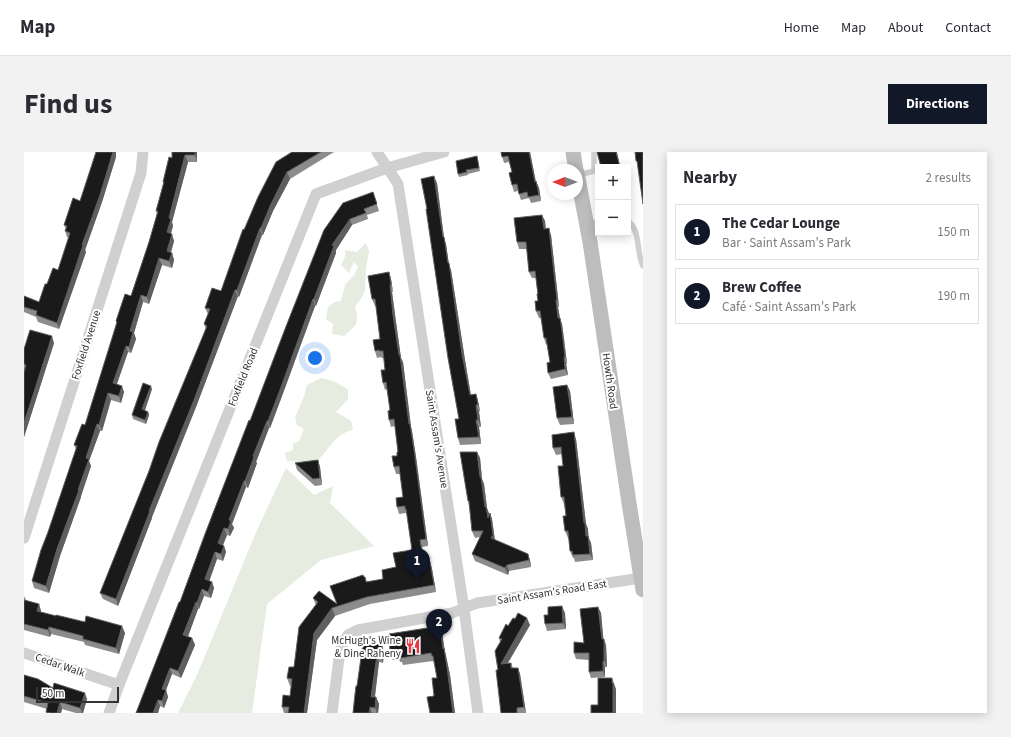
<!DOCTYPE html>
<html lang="en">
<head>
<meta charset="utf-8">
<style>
	body { margin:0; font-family:"Source Sans 3",sans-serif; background:#f2f2f3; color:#2b2b33 }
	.controls { position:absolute; right:12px; top:12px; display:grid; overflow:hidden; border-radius:0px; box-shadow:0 2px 10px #0003 }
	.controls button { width:36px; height:36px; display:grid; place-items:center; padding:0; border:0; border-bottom:1px solid #e1e1e2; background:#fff; color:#2b2b33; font:20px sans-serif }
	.compass { position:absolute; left:523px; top:12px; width:36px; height:36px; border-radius:50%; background:#fff; box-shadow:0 2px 10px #0003; rotate:270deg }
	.scale { position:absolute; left:12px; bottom:10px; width:83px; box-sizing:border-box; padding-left:4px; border:2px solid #333; border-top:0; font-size:11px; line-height:14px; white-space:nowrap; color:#333; -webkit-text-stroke:3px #fff; paint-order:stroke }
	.you { position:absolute; left:291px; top:206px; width:14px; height:14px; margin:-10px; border:3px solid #fff; border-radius:50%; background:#1a73e8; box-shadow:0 0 0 6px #1a73e833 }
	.badge { display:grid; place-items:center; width:26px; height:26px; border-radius:50%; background:#111827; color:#fff; font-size:13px; font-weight:700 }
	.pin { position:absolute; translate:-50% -33px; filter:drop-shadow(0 1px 2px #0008) }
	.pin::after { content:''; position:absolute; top:21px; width:14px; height:12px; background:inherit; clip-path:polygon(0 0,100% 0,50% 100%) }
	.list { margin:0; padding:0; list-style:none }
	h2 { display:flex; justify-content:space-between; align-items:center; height:52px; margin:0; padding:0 16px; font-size:17px }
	h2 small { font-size:13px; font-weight:400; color:#7c7c81 }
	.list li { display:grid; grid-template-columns:26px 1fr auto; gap:12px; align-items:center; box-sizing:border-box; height:56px; margin:0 8px 8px; padding:0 8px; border:1px solid #e1e1e2; border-radius:0px }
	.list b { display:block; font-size:15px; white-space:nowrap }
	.list p { margin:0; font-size:13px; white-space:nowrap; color:#7c7c81 }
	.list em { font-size:13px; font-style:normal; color:#7c7c81 }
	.map { position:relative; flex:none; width:619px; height:561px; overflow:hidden; border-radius:0px }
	header { display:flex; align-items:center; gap:24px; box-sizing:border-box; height:56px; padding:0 20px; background:#fff; border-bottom:1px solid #e1e1e2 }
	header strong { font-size:19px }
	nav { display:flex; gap:22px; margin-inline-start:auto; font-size:14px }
	.intro { display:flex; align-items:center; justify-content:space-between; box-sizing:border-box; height:96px; padding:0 24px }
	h1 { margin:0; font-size:28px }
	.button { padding:10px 18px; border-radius:0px; background:#111827; color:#fff; font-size:14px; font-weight:700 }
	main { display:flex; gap:24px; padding:0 24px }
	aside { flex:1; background:#fff; border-radius:0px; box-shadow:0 2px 10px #0003 }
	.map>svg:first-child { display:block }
	.green { fill:#e6ecdf }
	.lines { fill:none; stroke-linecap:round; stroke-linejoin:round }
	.service { stroke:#d0d0d0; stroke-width:5.5 }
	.minor { stroke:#d0d0d0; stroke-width:11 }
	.secondary { stroke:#bdbdbd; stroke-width:15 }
	.wall { fill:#8c8c8c }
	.shaded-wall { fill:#5f5f5f }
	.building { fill:#1a1a1a; stroke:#5f5f5f }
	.labels { text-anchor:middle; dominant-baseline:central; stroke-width:4; stroke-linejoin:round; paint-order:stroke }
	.street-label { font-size:11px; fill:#333; stroke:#fff }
	.poi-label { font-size:11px; fill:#333; stroke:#fff; text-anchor:end }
</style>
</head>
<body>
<header>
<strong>Map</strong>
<nav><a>Home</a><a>Map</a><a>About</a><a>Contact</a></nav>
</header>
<div class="intro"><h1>Find us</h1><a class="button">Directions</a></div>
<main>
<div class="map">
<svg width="619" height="561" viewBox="0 0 619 561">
	<rect width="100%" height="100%" fill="#fff"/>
	<g class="green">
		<path d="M342 91 345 99 342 117 341 139 337 147 331 154C336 172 333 172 320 184L308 182 309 172 302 167 304 155 310 150 317 149 321 133 330 123 334 115 330 110 325 121 317 113 321 105V98L333 100Z"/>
		<path d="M297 226C308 228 315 231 324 238V247L312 260 327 269 329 278C315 281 310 289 302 299 298 304 293 309 288 313L277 310 263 309 261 301 269 298V292L275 289 280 277 273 273 271 266 280 244 283 233Z"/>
		<path d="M262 316 290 343 309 334 306 351 350 394 297 408 243 452 228 561H154L173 523 233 378Z"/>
	</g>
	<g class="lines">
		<g class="service">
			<path d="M554 23 570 19V0"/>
			<path d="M604 69C617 79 612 100 619 114"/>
			<path d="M563 72 574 70"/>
		</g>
		<g class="minor">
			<path d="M353 0 374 32 440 457 454 561"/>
			<path d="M0 386 117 21 119 0"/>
			<path d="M0 501 95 533"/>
			<path d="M85 561 95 533 292 42 363 16 420 0"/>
			<path d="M308 561 316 499 319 491 324 483 334 478 428 461 453 451 617 426"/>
		</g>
		<g class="secondary">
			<path d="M549 0 552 18"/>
			<path d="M553 21 566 90 605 351 619 438"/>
		</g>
	</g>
	<g class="wall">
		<path d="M148 0H173V10H164L148 70 149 74 147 82 150 89 147 101H148L150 108 148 116 138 113 125 152 119 150 110 181 112 187 107 201 104 200 93 232 100 240 97 251 87 248 78 279H76L65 309 67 314 57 344V345L36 404 25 441 10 436 8 429 52 297 50 293 61 273 93 171 92 169 107 144 125 90 133 62 132 59 139 32V30L148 6Z"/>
		<path d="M268 0H310L266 27 249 59 239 83H238L215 145 214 144 172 255 128 365V366L94 454 79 447 76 441 182 177 180 172 184 162 181 156 197 139 220 78Z"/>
		<path d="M477 0H506L512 30 515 36 517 49 507 51 505 46 497 48 494 39 490 40 488 33V20L485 10 480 11Z"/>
		<path d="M92 5 78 50 61 98 62 100 35 177 14 170 12 165 0 160V144L15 150 23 132 34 118 45 86 43 85 41 79 42 77 40 73 56 49Z"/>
		<path d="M454 8 456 19 444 22V23L435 25 434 22Z"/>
		<path d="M413 31 420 86 422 92 425 113 427 118 441 208 447 243 452 242 454 249 456 259 455 260 457 275H455L457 292 436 293 434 286 435 267 403 57Z"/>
		<path d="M349 40 355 59 343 63 344 67 328 73 312 98V101L292 154H291L258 244 246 276H245L232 310 233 311 224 336 222 335 208 372 210 376 206 384 203 383 199 393 200 394 202 400 199 409 193 407 185 429 188 430 190 436 187 446 180 444 175 457H174L164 484 168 486 171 493 157 526 148 522 142 538 144 545 140 556 136 554 134 561H112L156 450 300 78Z"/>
		<path d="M518 63 521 69 522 77 527 83 535 155H534L536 166 538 172 540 186 543 212H542L544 223 527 227 524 221 526 210 523 192 522 193 520 186 517 166H515L512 159 514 149 512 126H508L505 120 503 97H495L493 90Z"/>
		<path d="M365 120 367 127 369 140H368L372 170 377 206 379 210 387 275 388 279 392 305 404 394 398 395 401 411 406 410 408 417 412 440 346 452 311 464 293 488 283 561H260L258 555 266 544 268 534H266L263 526 270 515 292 453 289 446 313 452 340 425H341L343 430 359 427 372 415 388 398 383 362 382 361 375 362 373 355 379 345 376 322H372L370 315 374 300 371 274 367 275 365 268 366 258 363 237 361 238 359 231 361 218 360 206H358L357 205 353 206 351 199 356 187 352 154H351L348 147Z"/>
		<path d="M30 191 0 285V220L1 218H0V197Z"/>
		<path d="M543 233 546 239 550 272 536 273 533 266Z"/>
		<path d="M128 237 121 258 124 260 125 263 122 272 109 267 108 263Z"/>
		<path d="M552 287 562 372 564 377V384L567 391 569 408 551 410 550 406H549L546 399 545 386H544L541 379 542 364 540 352 537 345 539 314 538 302 532 303 529 296Z"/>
		<path d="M453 300 456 306 458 327 460 332 463 356 465 363 466 361 468 367 471 388 504 402 506 408 507 415 485 419 484 423 451 409 448 402 456 385 451 386 448 379 445 354 444 349Z"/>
		<path d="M294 308 296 315 298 333 291 334 273 318 271 311Z"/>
		<path d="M0 444 2 448 15 452 17 459V460L101 481 95 502 61 493 60 490 27 482 26 485 0 478Z"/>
		<path d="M574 455 577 461 579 487 582 493 583 515H581V525L567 526 565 520V508L552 507 550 501 560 491Z"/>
		<path d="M541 461 542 477 523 479 521 472 524 463Z"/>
		<path d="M506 473 484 511H487L489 516H494L496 522 502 561H477L474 518 476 490 475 486 484 474Z"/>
		<path d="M416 474 418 481 421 500 422 504 426 523 431 561H406L410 544 413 526 411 512 409 509 379 513 378 510H376L375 507 369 508 366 501Z"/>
		<path d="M358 493 360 500 359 511 355 510 351 545H352L355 552 354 561H329L333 534Z"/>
		<path d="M0 523 29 536 63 547 59 561H52L38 557 37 561H22V560L23 557 0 550Z"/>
	</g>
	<g class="shaded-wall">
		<path d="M89 0H92V5L78 50 61 98 62 100 35 177 33 171Z"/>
		<path d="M171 0H173V10L171 3Z"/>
		<path d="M505 0H506L513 36 511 30Z"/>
		<path d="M592 0H593L596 15Z"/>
		<path d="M161 3 164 10 148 70 149 74 145 87 143 80 145 66Z"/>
		<path d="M263 20 266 27 249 59 239 83 237 76 247 52Z"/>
		<path d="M410 24 413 31 420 86 422 92 425 113 427 118 441 208 448 250 446 243 438 202 424 111 419 85Z"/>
		<path d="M512 29 515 36 517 49 515 43Z"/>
		<path d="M518 63 521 69 522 83 520 77Z"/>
		<path d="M326 67 328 73 312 98V101L292 154 290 147 308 93Z"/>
		<path d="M236 76 238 83 215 145 213 138Z"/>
		<path d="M525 76 527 83 535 155 533 148Z"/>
		<path d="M148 82 150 89 145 106 143 99Z"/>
		<path d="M148 101 150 108 148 116 145 109Z"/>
		<path d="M135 106 138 113 125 152 123 145Z"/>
		<path d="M365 120 367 127 369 140 367 132Z"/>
		<path d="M366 133 368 140 372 170 377 206 379 210 387 275 388 279 392 305 404 394 402 387 369 163Z"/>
		<path d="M211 138 214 144 172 255 128 365V366L94 454 92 447 125 359Z"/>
		<path d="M117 143 119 150 110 181 112 187 107 201 105 195 106 179Z"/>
		<path d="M289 147 291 154 258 244 246 276 244 269Z"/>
		<path d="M532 148 534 155 537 173 534 166Z"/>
		<path d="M536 166 538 172 543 212 541 205Z"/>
		<path d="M28 184 30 191 0 285V271Z"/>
		<path d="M102 194 104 200 91 237 89 231Z"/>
		<path d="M540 205 542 212 544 223 541 217Z"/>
		<path d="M543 233 546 239 550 272 548 265Z"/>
		<path d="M98 234 100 240 97 251 95 244Z"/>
		<path d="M127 234 128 237 120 261 118 257Z"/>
		<path d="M84 241 87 248 78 279 75 273Z"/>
		<path d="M452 242 454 249 456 259 454 253Z"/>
		<path d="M452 253 455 260 457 275 454 268Z"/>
		<path d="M124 260 125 263 122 272 121 268Z"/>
		<path d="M452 268 455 275 457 292 455 285Z"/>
		<path d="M243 269 245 276 232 310 233 311 224 336 221 329 229 304Z"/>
		<path d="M73 272 76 279 65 309 67 314 57 344V345L36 404 25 441 22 434 33 397 54 338 62 306Z"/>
		<path d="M550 280 552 287 562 372 564 377 565 391 562 384 560 371Z"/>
		<path d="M453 300 456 306 458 327 460 332 463 356 465 361 466 373 464 366 461 355 456 325Z"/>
		<path d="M294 308 296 315 298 333 296 326Z"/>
		<path d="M220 329 222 335 208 372 210 376 206 384 204 377 205 368Z"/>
		<path d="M466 361 468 367 471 389 467 386Z"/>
		<path d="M200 376 203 383 197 398 194 391Z"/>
		<path d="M564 384 567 391 569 408 566 402Z"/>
		<path d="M396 388 398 395 403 418 400 411Z"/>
		<path d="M200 394 202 400 199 409 197 402Z"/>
		<path d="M191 400 193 407 185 430 181 427 182 424Z"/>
		<path d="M504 402 506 408 507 415 505 408Z"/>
		<path d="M406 410 408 417 412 440 410 433Z"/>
		<path d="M483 413 485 419 484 423 481 416Z"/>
		<path d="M188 430 190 436 187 446 184 440Z"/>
		<path d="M178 437 180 444 175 457 173 451Z"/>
		<path d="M172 450 174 457 162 490 159 483Z"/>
		<path d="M15 452 17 459 15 466 13 459Z"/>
		<path d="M538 454 541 461 542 477 539 471Z"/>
		<path d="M574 455 577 461 580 493 578 487Z"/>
		<path d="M308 456 311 464 293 488 283 561H280L290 481Z"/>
		<path d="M503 466 506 473 479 519 477 512Z"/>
		<path d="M98 474 101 481 95 502 92 496Z"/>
		<path d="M416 474 418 481 421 500 422 504 426 523 431 561H429Z"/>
		<path d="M25 475 27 482 26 485 24 478Z"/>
		<path d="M168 486 171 493 157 526 154 519Z"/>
		<path d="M580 487 582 493 583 515 580 509Z"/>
		<path d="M358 493 360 500 359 511 357 504Z"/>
		<path d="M353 503 355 510 350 551 347 545Z"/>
		<path d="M579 509 581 515V525L579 519Z"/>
		<path d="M146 516 148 522 142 538 144 545 140 556 138 549V537Z"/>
		<path d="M494 516 496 522 502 561 500 555Z"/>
		<path d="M588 526 592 537V561H589Z"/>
		<path d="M61 541 63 547 59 561H58L56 556Z"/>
		<path d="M352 545 355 552 354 561H353L351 556Z"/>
		<path d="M134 548 136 554 134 561H129Z"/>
		<path d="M36 550 38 557 37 561H33Z"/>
		<path d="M346 555 348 561H345Z"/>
	</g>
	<g class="building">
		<path d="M72 0H89L76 43 58 93H59L33 171 12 163 13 159 0 155V144L15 150 21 132H23L29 116 34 118 46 81 41 79 43 74 40 73 49 46 56 49Z"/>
		<path d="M148 0H171V3H161L145 66 147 67 143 80 148 82 143 99 148 101 145 109 135 106 123 145 117 143 106 179 109 180 105 195 102 194 89 231 98 234 95 244 84 241 75 273 73 272 62 306 65 307 54 338H55L33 397 22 434 8 429 17 398 24 380 53 294 50 293 58 272 61 273 93 170 92 169 101 142 107 144 125 90 134 59H132L140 30H139L145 5 148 6Z"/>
		<path d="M268 0H297L263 20 247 52 237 76H236L213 138H211L170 248 125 359H126L92 447 76 441 125 319 135 290 183 174 180 172 186 157 181 156 188 136 197 139 219 77 220 78 234 45 252 10Z"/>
		<path d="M477 0H505L511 30 512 29 515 43 504 45 503 40 495 42 493 32 488 33 485 21 488 20 484 4 478 5Z"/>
		<path d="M573 0H592L596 15H577Z"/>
		<path d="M611 0H619V52L613 9H612Z"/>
		<path d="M453 4 455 16 442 18 443 20 434 22 432 9Z"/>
		<path d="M410 24 419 85H420L424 111H425L438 202 446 243 452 242 454 253H452L454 268H452L455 285 434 286 431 267H435L424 206 402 57H403L397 27Z"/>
		<path d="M349 40 353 52 340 57 342 61 326 67 308 93 310 94 305 107 290 147H289L256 238 244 269H243L229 304 230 305 221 329H220L205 368 207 369 204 377 200 376 194 391 200 394 197 402 191 400 182 424 181 427 188 430 184 440 178 437 173 451 172 450 159 483 168 486 154 519 146 516 138 537 142 538 138 549 134 548 129 561H112L155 450H156L181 382 225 268 226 269 261 177 300 78 319 51Z"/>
		<path d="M518 63 520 77 525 76 533 148H532L534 166H536L538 179 541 205H540L541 217 524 221 523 211 526 210 522 186H520L516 159H512L511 149H514L513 142H514L511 119 505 120 502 90H493L490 66Z"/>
		<path d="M365 120 367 132 366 133 369 163 375 203H376L385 272H386L390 298 402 387 396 388 400 411 406 410 410 433 343 445 308 456 290 481 280 561H264L265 555H258L259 543 266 544 268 527 263 526 265 515H270L275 475 294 450 289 446 295 439 313 452 306 434 339 423 340 425H341L342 430 359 427 358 418 372 415 369 401 388 398 382 357H381V354L373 355 372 346 379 345 375 314 370 315 368 304H373V300H374L370 267 365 268 364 259 366 258 362 230 359 231 357 218H361L359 199H355V198L351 199 349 188 356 187 351 147H348L344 124Z"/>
		<path d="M6 178 28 184 0 271V220L2 213 0 212V197Z"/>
		<path d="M119 231 127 234 118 257 124 260 121 268 108 263Z"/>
		<path d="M543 233 548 265 533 266 529 235Z"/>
		<path d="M550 280 560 371H561L562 384H564L566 402 549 403 548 399H546L544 379H541L539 364H542L540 345H537L534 314H539L537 295 529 296 528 283Z"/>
		<path d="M436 300H453L456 325H457L461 355H462L464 366 466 361 469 383 467 386 504 402 505 408 483 413 481 416 448 402 459 379H448L445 349H444Z"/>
		<path d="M294 308 296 326 289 327 271 311Z"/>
		<path d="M0 448 15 452 13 459 32 464V463L61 470 62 464 98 474 92 496 59 487V484L25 475 24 478 0 472Z"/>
		<path d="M538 454 539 471 521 472 520 463H524V455Z"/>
		<path d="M574 455 578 487H580V509H579V519L565 520V501H550V490L560 491 556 457Z"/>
		<path d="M494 461 503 466 477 512 487 511V516H494L500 555 493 556V561H477L472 518H474L471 499 478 487 475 486 482 472 484 474 489 466 491 467Z"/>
		<path d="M416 474 419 497 420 496 423 515 429 561H406L403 545 410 544 408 526H413L409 504H408L407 501 377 506 376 503H374L373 500 366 501 365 482Z"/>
		<path d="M339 491 358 493 357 504 353 503 347 545H352L351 556 346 555 345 561H329L331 542 332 534H333Z"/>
		<path d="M0 523 14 527 29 536 30 531 61 541 56 556 36 550 33 561H26L22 560 24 551 0 544Z"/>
		<path d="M574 526H588V531H589V561H567V553H574Z"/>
	</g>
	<defs>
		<symbol id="restaurant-bare" viewBox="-9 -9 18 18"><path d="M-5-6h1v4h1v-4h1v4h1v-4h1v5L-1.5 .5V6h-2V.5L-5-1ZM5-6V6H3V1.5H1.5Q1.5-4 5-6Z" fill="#e63946" stroke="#fff" stroke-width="2.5" paint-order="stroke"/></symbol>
	</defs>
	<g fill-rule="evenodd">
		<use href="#restaurant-bare" x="378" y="483" width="22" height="22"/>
	</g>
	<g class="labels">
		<g class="street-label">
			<text transform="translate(62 193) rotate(-72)">Foxfield Avenue</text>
			<text transform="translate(219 225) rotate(-68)">Foxfield Road</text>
			<text transform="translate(586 229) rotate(82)">Howth Road</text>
			<text transform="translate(413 287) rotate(81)">Saint Assam's Avenue</text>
			<text transform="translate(528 440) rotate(-9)">Saint Assam's Road East</text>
			<text transform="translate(36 513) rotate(19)">Cedar Walk</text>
		</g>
		<g class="poi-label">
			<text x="377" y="488">McHugh's Wine<tspan x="377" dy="13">&amp; Dine Raheny</tspan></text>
		</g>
	</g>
</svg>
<div class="controls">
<button>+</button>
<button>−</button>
</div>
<svg class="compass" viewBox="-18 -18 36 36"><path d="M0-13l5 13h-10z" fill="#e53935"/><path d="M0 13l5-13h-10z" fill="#7c7c81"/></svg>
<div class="scale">50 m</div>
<div class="you"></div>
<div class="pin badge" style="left:393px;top:429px">1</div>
<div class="pin badge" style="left:415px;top:490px">2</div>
</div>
<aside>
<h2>Nearby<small>2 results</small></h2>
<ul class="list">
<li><span class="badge">1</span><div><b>The Cedar Lounge</b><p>Bar · Saint Assam's Park</p></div><em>150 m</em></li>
<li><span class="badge">2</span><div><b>Brew Coffee</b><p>Café · Saint Assam's Park</p></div><em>190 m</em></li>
</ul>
</aside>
</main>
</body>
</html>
